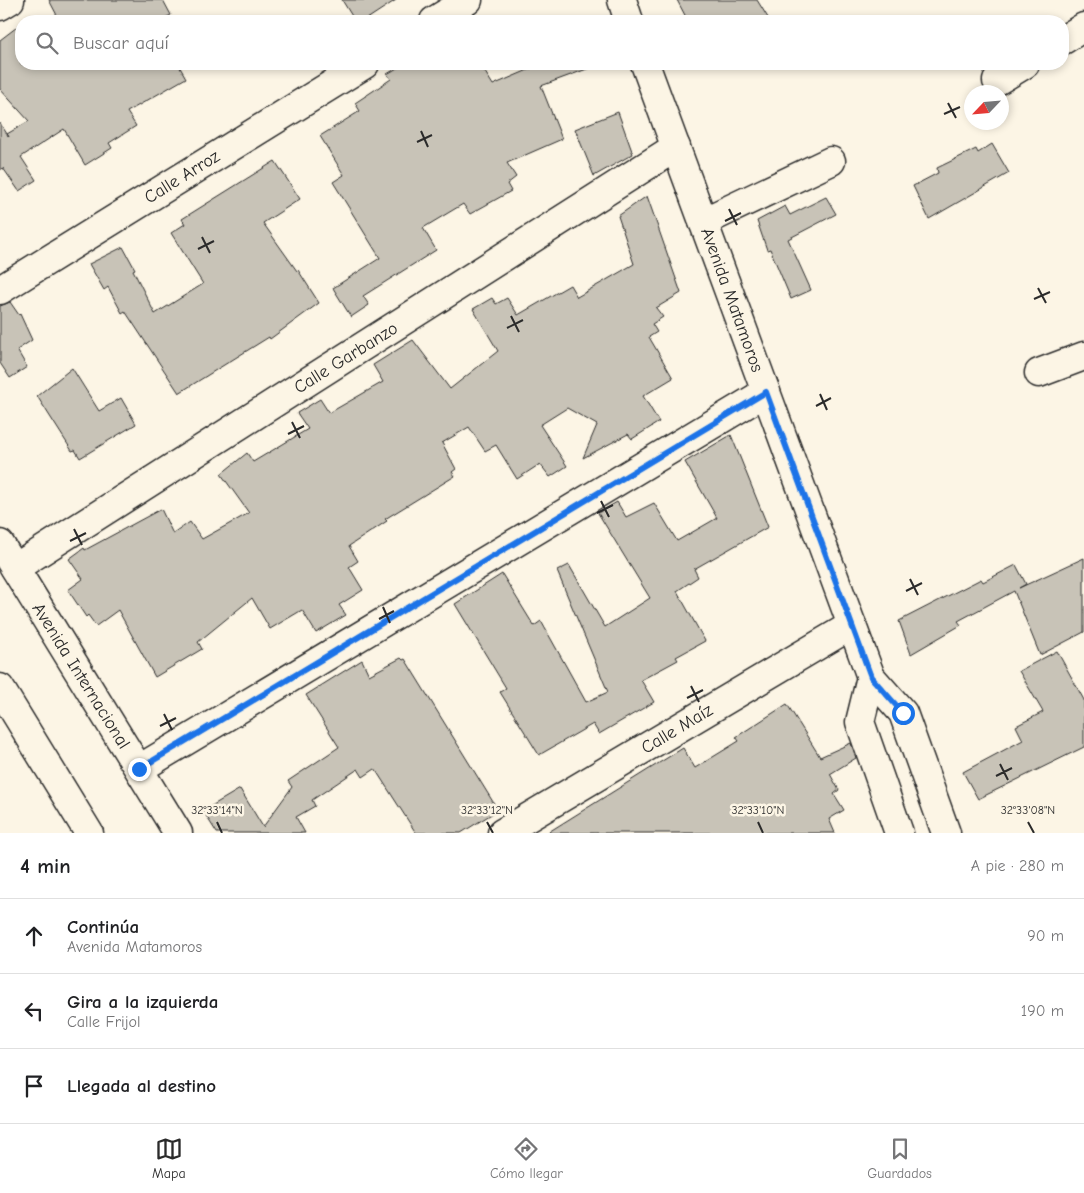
<!DOCTYPE html>
<html lang="es">
<head>
<meta charset="utf-8">
<style>
	body { margin:0; font-family:"Comic Neue",sans-serif; background:#f6f6f6; color:#202124 }
	.compass { position:absolute; left:964px; top:85px; width:45px; height:45px; border-radius:50%; background:#fff; box-shadow:0 2px 8px #0003; rotate:244deg }
	.stop { position:absolute; width:15px; height:15px; margin:-11px; border:4px solid #1a73e8; border-radius:50%; background:#fff }
	.stop.end { background:#1a73e8; border-color:#fff; box-shadow:0 1px 5px #0008 }
	.list { margin:0; padding:0; list-style:none }
	h2 { display:flex; justify-content:space-between; align-items:center; height:65px; margin:0; padding:0 20px; font-size:21px }
	h2 small { font-size:16px; font-weight:400; color:#757577 }
	.list li { display:grid; grid-template-columns:32px 1fr auto; gap:15px; align-items:center; box-sizing:border-box; height:75px; padding:0 20px; border-top:1px solid #e0e0e0 }
	.list b { display:block; font-size:19px; white-space:nowrap }
	.list p { margin:0; font-size:16px; white-space:nowrap; color:#757577 }
	.list em { font-size:16px; font-style:normal; color:#757577 }
	.icon { flex:none; width:28px; height:28px; fill:none; stroke:currentColor; stroke-width:2; stroke-linecap:round; stroke-linejoin:round }
	.map { position:relative; flex:none; width:1084px; height:833px; overflow:hidden }
	.search { position:absolute; background:#fff; box-shadow:0 2px 8px #0003; left:15px; right:15px; top:15px; height:55px; display:flex; align-items:center; gap:12px; box-sizing:border-box; padding:0 18px; border-radius:20px; color:#757577; font-size:19px }
	.sheet { height:290px; background:#fff }
	nav { display:flex; justify-content:space-around; align-items:center; box-sizing:border-box; height:70px; border-top:1px solid #e0e0e0; background:#fff; font-size:14px; color:#757577 }
	nav a { display:grid; justify-items:center; gap:2px }
	nav .on { color:#2b2b2b }
	.map>svg:first-child { display:block }
	.building { fill:#c8c3b7; stroke:#2b2b2b }
	.lines { fill:none; stroke-linecap:round; stroke-linejoin:round }
	.minor-casing { stroke:#2b2b2b; stroke-width:31 }
	.minor { stroke:#fcf5e5; stroke-width:28 }
	.route { stroke:#1a73e8; stroke-width:6 }
	.ticks { fill:none; stroke:#2b2b2b; stroke-width:2 }
	.labels { text-anchor:middle; dominant-baseline:central; stroke-width:5; stroke-linejoin:round; paint-order:stroke }
	.street-label { font-size:18px; fill:#2b2b2b; stroke:#fcf5e5 }
	.ticks-label { font-size:12px; text-anchor:middle; fill:#2b2b2b; stroke:#fcf5e5; stroke-width:5; stroke-linejoin:round; paint-order:stroke }
</style>
</head>
<body>
<div class="map">
<svg width="1084" height="833" viewBox="0 0 1084 833">
	<rect width="100%" height="100%" fill="#fcf5e5"/>
	<filter id="ink" filterUnits="userSpaceOnUse"><feTurbulence type="fractalNoise" baseFrequency=".02" numOctaves="2"/><feDisplacementMap in="SourceGraphic" scale="10" xChannelSelector="R" yChannelSelector="G"/><feConvolveMatrix kernelMatrix="1 2 1 2 8 2 1 2 1" color-interpolation-filters="sRGB"/></filter>
	<g filter="url(#ink)">
		<g class="building">
			<path d="M49 0H163L171 15 159 21H60Z"/>
			<path d="M342 0H396L364 21H355Z"/>
			<path d="M677 0H757L770 21H688Z"/>
			<path d="M21 24V64H178L186 78 127 112 136 126 109 143 112 148 85 165 64 129 21 157 36 180 19 191 3 168 0 170V123L9 137 7 134 29 121 0 89V40Z"/>
			<path d="M404 64H480L493 85 542 64H594L595 66 541 86 562 139 507 163 516 177 507 184 511 191 470 214 463 204 423 228 436 250 363 296 369 305 351 317 333 288 380 258 333 182 344 175 320 136 360 111 355 103 391 79 387 74Z"/>
			<path d="M618 112 633 154 594 176 575 129Z"/>
			<path d="M992 144 1009 173 929 219 913 186 938 173 937 168 976 149 978 153Z"/>
			<path d="M275 161 300 199 263 223 297 271 298 270 319 303 270 339 269 337 179 393 125 311 122 313 108 287 104 290 89 264 123 247 135 269 133 270 155 314 203 284 171 233 185 224 182 219Z"/>
			<path d="M647 196 681 293 656 308 663 317 652 324 657 332 649 337 673 378 643 396 659 422 632 439 628 434 583 458 597 425 567 408 540 425 567 466 550 477 540 464 517 479 496 445 485 451 469 427 442 443 456 469 452 472 455 476 385 519 387 521 349 546 358 561 349 567 363 590 339 605 346 615 316 633 302 610 270 629 252 598 198 642 202 649 155 677 118 610 96 626 88 615 86 617 68 590 83 579 69 559 84 548 85 550 161 509 173 534 190 522 202 539 249 513 221 474 247 453 253 462 308 429 297 413 320 399 329 413 383 382 373 365 413 340 450 389 498 351 473 309 492 298 496 304 507 298 518 315 570 285 577 297 634 264 618 216Z"/>
			<path d="M826 197 836 214 788 239 811 290 791 299 770 249 767 250 757 221 785 206 790 215Z"/>
			<path d="M10 302 19 315 20 314 32 340 17 350 27 367 10 378 0 363V306Z"/>
			<path d="M72 368 99 411 121 398 136 424 80 458 75 450 72 451 37 396Z"/>
			<path d="M731 435 768 527 694 569 698 577 677 591 705 641 676 657 678 660 641 680 654 702 599 734 593 724 539 755 500 692 506 688 455 604 502 574 534 626 541 621 586 702 608 692 557 571 569 565 605 627 650 598 598 513 617 502 626 517 654 503 677 541 717 518 685 462Z"/>
			<path d="M1084 558V632L1040 655 1014 591 958 621 961 625 911 654 899 621 981 579 983 582 1016 565 1026 584 1019 588Z"/>
			<path d="M1057 651 1084 700V747L978 799 963 772 1023 740 1016 726 1043 712 1019 671Z"/>
			<path d="M401 658 403 660 405 659 498 810 461 833H416L375 769 363 777 358 769 312 800 315 806 296 817 305 833H217L203 811 240 789 263 827 292 787 288 781 339 747 306 695 362 660 369 675Z"/>
			<path d="M787 704 820 757 851 743 856 758 830 774 839 790 834 794 844 810 829 819 835 833H547L683 748 695 768 739 741 736 737Z"/>
		</g>
		<g class="lines">
			<defs>
				<g id="minor">
					<path d="M622 0 629 21"/>
					<path d="M0 6 10 0"/>
					<path d="M434 21 468 0"/>
					<path d="M1063 40 1084 27"/>
					<path d="M645 64 871 677 903 713 946 833"/>
					<path d="M997 81 1025 64"/>
					<path d="M703 222 831 161"/>
					<path d="M0 290 365 64"/>
					<path d="M1039 373 1084 356"/>
					<path d="M0 544 178 833"/>
					<path d="M15 568 676 147"/>
					<path d="M871 677 860 722 899 833"/>
					<path d="M0 688 89 833"/>
					<path d="M139 769 766 392"/>
					<path d="M502 833 852 625"/>
				</g>
			</defs>
			<use href="#minor" class="minor-casing"/>
			<use href="#minor" class="minor"/>
		</g>
	</g>
	<g class="lines" filter="url(#ink)">
		<path class="route" d="M139 769 766 392 871 677 903 713"/>
	</g>
	<path class="ticks" d="M948 103 956 118M944 114 960 107M421 131 428 147M417 142 432 135M729 209 737 225M725 221 741 213M202 237 210 253M198 249 214 241M1038 288 1046 303M1034 299 1050 292M511 316 519 332M507 328 523 320M820 394 827 410M816 406 831 398M292 422 300 438M288 434 304 426M601 501 609 517M597 513 613 505M74 529 82 545M70 541 86 533M910 579 918 595M906 591 922 583M383 607 390 623M379 619 394 611M691 686 699 702M687 698 703 690M164 714 172 730M160 726 176 718M1000 764 1008 780M996 776 1012 768M217 822 222 833M487 822 493 833M758 822 763 833M1028 822 1034 833"/>
	<g class="labels">
		<g class="street-label">
			<text transform="translate(182 177) rotate(-32)">Calle Arroz</text>
			<text transform="translate(732 300) rotate(70)">Avenida Matamoros</text>
			<text transform="translate(346 358) rotate(-32)">Calle Garbanzo</text>
			<text transform="translate(81 676) rotate(58)">Avenida Internacional</text>
			<text transform="translate(677 729) rotate(-31)">Calle Maíz</text>
		</g>
	</g>
	<g class="ticks-label">
		<text x="217" y="814">32°33'14"N</text>
		<text x="487" y="814">32°33'12"N</text>
		<text x="758" y="814">32°33'10"N</text>
		<text x="1028" y="814">32°33'08"N</text>
	</g>
</svg>
<svg class="compass" viewBox="-18 -18 36 36"><path d="M0-13l5 13h-10z" fill="#e53935"/><path d="M0 13l5-13h-10z" fill="#757577"/></svg>
<div class="stop" style="left:903px;top:713px"></div>
<div class="stop end" style="left:139px;top:769px"></div>
<div class="search"><svg class="icon" aria-label="search" viewBox="0 0 24 24"><circle cx="10" cy="10" r="6"/><path d="M15 15l6 6"/></svg>Buscar aquí</div>
</div>
<section class="sheet">
<h2>4 min<small>A pie · 280 m</small></h2>
<ul class="list">
<li><svg class="icon" aria-label="ahead" viewBox="0 0 24 24"><path d="M12 20V5M6 11l6-6 6 6"/></svg><div><b>Continúa</b><p>Avenida Matamoros</p></div><em>90 m</em></li>
<li><svg class="icon" aria-label="left" viewBox="0 0 24 24"><path d="M17 20v-9H6M10 6l-5 5 5 5"/></svg><div><b>Gira a la izquierda</b><p>Calle Frijol</p></div><em>190 m</em></li>
<li><svg class="icon" aria-label="arrive" viewBox="0 0 24 24"><path d="M6 21V4h12l-3 4 3 4H6"/></svg><div><b>Llegada al destino</b></div></li>
</ul>
</section>
<nav>
<a class="on"><svg class="icon" aria-label="map" viewBox="0 0 24 24"><path d="M3 6l6-2 6 2 6-2v14l-6 2-6-2-6 2zM9 4v14M15 6v14"/></svg>Mapa</a>
<a><svg class="icon" aria-label="directions" viewBox="0 0 24 24"><path d="M12 3l9 9-9 9-9-9zM9 14v-3h6M13 9l2 2-2 2"/></svg>Cómo llegar</a>
<a><svg class="icon" aria-label="saved" viewBox="0 0 24 24"><path d="M7 4h10v16l-5-4-5 4z"/></svg>Guardados</a>
</nav>
</body>
</html>
